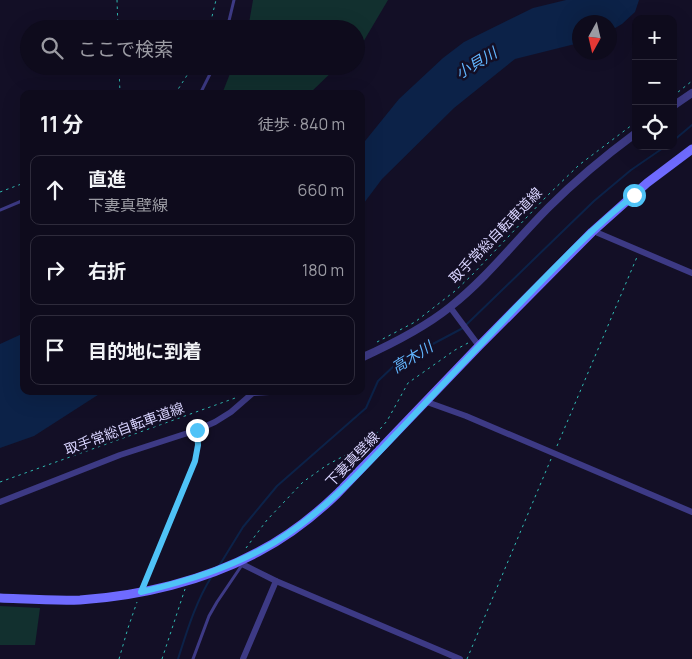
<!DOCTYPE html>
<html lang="ja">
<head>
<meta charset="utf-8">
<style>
	body { margin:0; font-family:Manrope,"Noto Sans JP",sans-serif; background:#1c1929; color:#f1f3f6 }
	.controls { position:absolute; right:15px; top:15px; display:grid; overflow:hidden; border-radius:10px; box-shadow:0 5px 20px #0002 }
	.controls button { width:45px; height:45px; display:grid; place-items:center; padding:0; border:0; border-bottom:1px solid #2e2b3b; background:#0e0b1c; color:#f1f3f6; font:25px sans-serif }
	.compass { position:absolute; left:572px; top:15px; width:45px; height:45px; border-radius:50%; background:#0e0b1c; box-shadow:0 5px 20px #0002; rotate:188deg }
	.stop { position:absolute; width:15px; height:15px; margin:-11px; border:4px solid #4fc3f7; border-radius:50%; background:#fff }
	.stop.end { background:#4fc3f7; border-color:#fff; box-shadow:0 1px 5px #0008 }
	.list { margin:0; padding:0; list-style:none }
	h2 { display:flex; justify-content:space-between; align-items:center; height:65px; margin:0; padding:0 20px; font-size:21px }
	h2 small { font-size:16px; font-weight:400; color:#9b9ba3 }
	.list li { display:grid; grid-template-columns:32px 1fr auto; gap:15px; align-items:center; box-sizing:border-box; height:70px; margin:0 10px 10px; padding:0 10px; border:1px solid #2e2b3b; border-radius:10px }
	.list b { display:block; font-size:19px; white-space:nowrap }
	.list p { margin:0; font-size:16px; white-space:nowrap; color:#9b9ba3 }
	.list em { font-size:16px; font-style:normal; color:#9b9ba3 }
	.icon { flex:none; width:28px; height:28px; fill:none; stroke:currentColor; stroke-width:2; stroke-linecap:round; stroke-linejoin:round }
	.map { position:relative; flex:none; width:692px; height:659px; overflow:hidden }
	.search { position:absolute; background:#0e0b1c; box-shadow:0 5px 20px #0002; left:20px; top:20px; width:345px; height:55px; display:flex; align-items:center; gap:12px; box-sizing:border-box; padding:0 18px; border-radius:28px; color:#9b9ba3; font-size:19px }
	.panel { position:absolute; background:#0e0b1c; box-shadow:0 5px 20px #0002; left:20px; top:90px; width:345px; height:305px; border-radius:10px }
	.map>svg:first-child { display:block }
	.green { fill:#12302f }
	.water { fill:#0c2248 }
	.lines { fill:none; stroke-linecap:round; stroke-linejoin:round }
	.stream { stroke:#0c2248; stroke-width:2 }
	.path { stroke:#2fb8b0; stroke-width:1; stroke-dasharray:2.5 4; stroke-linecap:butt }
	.service { stroke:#3d3a85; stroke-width:3 }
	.minor { stroke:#3d3a85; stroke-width:6 }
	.tertiary { stroke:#3d3a85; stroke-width:8 }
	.secondary { stroke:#6f6bff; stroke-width:9 }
	.route { stroke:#4fc3f7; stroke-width:6 }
	.labels { text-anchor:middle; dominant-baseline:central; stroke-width:5; stroke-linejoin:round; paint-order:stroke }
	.street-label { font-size:14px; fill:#d9d4ff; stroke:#130f26 }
	.water-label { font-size:15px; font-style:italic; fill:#62b6ff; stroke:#130f26 }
</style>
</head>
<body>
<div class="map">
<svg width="692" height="659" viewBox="0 0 692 659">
	<rect width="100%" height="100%" fill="#130f26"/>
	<g class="green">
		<path d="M253 0H388L356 54V29H248Z"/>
		<path d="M233 66H338L309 94H222Z"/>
		<path d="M0 606 40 608 35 645H0Z"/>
	</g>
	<g class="water">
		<path d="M566 0H639L635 12 622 24 610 31V22H580L579 43 515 59 454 108 382 179 361 207V146L399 99 443 58 464 42 533 8Z"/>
		<path d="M24 333V391H104L34 436 0 448V344Z"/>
	</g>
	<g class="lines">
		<g class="stream">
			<path d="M673 141 692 125"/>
			<path d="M466 325 594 201 631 170 666 146"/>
			<path d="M219 566 243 527 277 486 366 408 378 381 397 363 463 328"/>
			<path d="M178 659C187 631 196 601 212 576"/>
		</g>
		<g class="path">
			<path d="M117 0 118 29"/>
			<path d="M209 29 216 0"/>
			<path d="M119 66 120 94"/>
			<path d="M175 94 193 66"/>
			<path d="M673 96 692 81"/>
			<path d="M0 192 24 183"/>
			<path d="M377 342 415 322 455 291 472 275 546 197 579 165 636 122"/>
			<path d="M557 446 637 257"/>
			<path d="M0 482 238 397"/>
			<path d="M246 548 267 520 303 482 327 465 368 443 387 421 408 383 455 350 468 343"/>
			<path d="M144 584 195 461 198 445 197 436"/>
			<path d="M119 659 128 628 137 602"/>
			<path d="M162 659 185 589"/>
			<path d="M467 659 551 459"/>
		</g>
		<g class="service">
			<path d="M227 29 234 0"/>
			<path d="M200 94 214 66"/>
			<path d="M0 210 24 200"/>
			<path d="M193 659 209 616 217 602 242 565"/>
		</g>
		<g class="minor">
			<path d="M594 230 598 233 692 273"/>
			<path d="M450 307 479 346"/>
			<path d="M427 402 466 416 692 512"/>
			<path d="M0 502 120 455 197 430 215 422 231 412 254 392"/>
			<path d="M241 561 242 564 276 581 460 659"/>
			<path d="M243 659 276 581"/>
		</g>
		<g class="tertiary">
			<path d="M673 106 692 93"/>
			<path d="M361 358C392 344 424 328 450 307 487 278 516 240 549 207 576 180 605 156 636 133"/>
			<path d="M254 392 269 391"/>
		</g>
		<path class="secondary" d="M0 598C26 599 53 601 80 600 140 596 204 581 258 552 287 537 313 517 337 494L479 346 592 232 647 183 692 149"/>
	</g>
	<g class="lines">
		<path class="route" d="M197 430 198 445 195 461 141 592C188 581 233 567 275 542 329 509 371 460 414 415 473 353 530 290 591 232 605 219 619 207 634 195"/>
	</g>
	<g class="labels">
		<g class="street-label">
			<text transform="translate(495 235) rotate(-46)">取手常総自転車道線</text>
			<text transform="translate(124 428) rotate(-20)">取手常総自転車道線</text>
			<text transform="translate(352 459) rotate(-46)">下妻真壁線</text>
		</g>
		<g class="water-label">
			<text transform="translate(476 63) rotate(-31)">小貝川</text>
			<text transform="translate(412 357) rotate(-32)">高木川</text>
		</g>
	</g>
</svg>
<div class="controls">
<button>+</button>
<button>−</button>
<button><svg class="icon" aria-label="locate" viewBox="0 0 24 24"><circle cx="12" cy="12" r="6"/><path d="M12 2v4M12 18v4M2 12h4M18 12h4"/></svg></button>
</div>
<svg class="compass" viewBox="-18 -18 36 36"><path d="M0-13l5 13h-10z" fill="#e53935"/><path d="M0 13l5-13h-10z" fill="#9b9ba3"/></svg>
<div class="stop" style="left:634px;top:195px"></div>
<div class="stop end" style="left:197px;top:430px"></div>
<div class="search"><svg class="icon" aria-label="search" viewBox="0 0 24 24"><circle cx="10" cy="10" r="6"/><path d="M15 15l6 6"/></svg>ここで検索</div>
<section class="panel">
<h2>11 分<small>徒歩 · 840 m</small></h2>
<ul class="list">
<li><svg class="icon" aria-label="ahead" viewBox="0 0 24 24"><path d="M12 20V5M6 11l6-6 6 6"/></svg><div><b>直進</b><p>下妻真壁線</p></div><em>660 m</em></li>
<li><svg class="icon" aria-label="right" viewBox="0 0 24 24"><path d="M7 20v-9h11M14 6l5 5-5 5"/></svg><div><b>右折</b></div><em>180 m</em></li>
<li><svg class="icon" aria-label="arrive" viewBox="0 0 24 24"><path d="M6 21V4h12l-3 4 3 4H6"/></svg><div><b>目的地に到着</b></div></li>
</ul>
</section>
</div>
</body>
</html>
